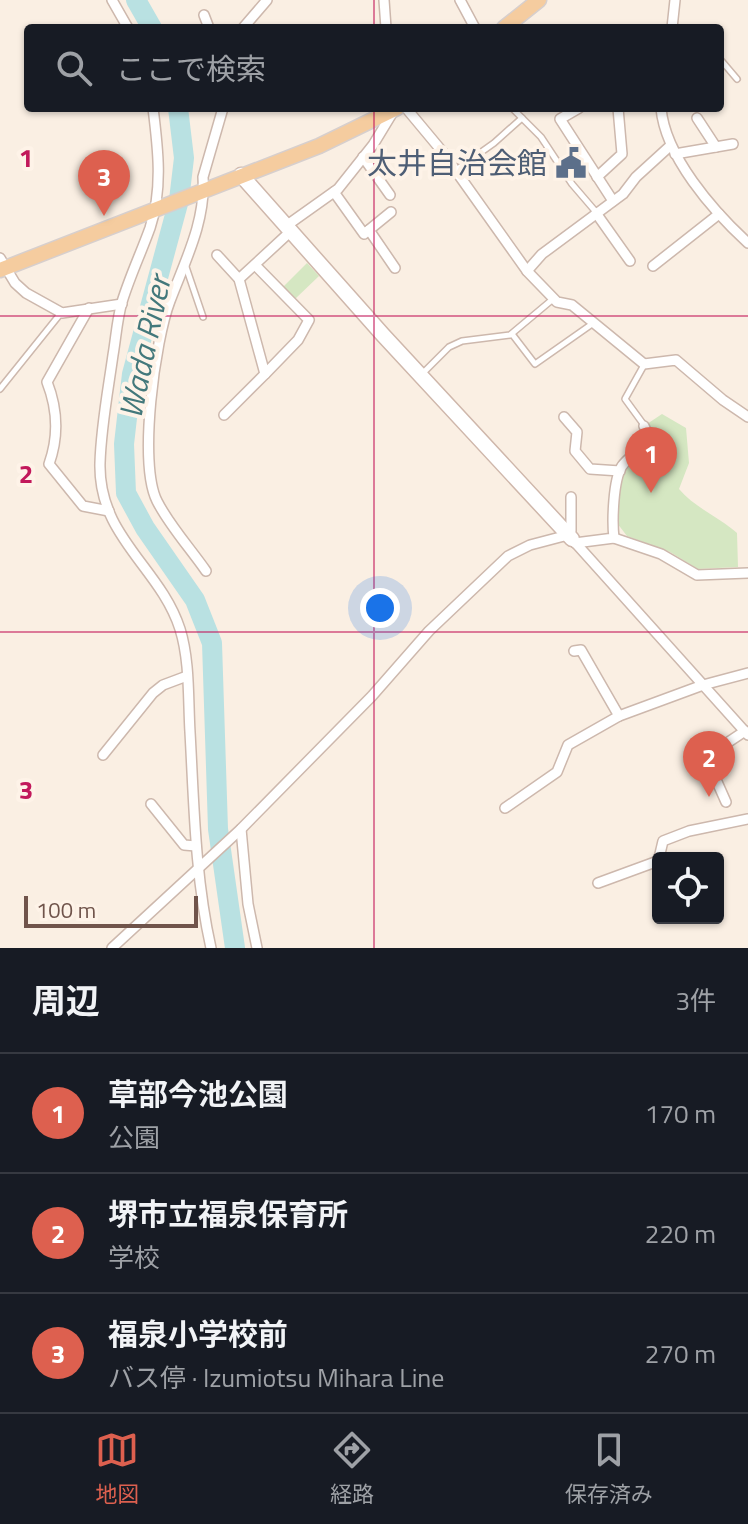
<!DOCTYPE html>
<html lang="ja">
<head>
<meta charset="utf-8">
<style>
	body { margin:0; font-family:"Titillium Web","Noto Sans JP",sans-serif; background:#242831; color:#f1f3f6 }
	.controls { position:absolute; right:24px; bottom:24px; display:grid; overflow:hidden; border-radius:8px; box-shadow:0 2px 6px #0004 }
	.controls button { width:72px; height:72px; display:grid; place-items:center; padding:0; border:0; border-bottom:2px solid #363941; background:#171b24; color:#f1f3f6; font:40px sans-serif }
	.scale { position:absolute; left:24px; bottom:20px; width:174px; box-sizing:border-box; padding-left:8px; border:4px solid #70544b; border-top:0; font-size:22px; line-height:28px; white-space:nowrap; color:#70544b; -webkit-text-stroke:6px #fef3e8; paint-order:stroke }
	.you { position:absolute; left:380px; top:608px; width:28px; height:28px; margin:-20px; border:6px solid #fff; border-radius:50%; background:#1a73e8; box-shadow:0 0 0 12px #1a73e833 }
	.badge { display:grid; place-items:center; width:52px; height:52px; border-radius:50%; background:#dd604f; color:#fff; font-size:26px; font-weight:700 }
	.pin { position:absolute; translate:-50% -66px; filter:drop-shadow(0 2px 4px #0008) }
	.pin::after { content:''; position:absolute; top:42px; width:28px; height:24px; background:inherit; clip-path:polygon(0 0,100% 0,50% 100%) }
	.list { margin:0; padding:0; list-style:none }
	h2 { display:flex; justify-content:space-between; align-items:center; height:104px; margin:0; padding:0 32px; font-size:34px }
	h2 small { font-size:26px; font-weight:400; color:#9ea1a6 }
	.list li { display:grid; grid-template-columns:52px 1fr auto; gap:24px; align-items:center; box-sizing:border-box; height:120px; padding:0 32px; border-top:2px solid #363941 }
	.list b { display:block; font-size:30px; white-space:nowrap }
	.list p { margin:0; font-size:26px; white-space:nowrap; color:#9ea1a6 }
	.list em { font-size:26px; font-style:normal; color:#9ea1a6 }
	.icon { flex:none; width:44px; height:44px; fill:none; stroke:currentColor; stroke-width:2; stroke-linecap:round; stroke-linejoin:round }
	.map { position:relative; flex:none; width:748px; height:948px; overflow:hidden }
	.search { position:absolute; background:#171b24; box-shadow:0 2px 6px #0004; left:24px; right:24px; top:24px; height:88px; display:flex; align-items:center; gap:20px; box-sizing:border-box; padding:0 28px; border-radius:8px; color:#9ea1a6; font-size:30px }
	.sheet { height:464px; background:#171b24 }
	nav { display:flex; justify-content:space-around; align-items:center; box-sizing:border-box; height:112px; border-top:2px solid #363941; background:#171b24; font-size:22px; color:#9ea1a6 }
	nav a { display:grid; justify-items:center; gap:4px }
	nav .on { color:#dd604f }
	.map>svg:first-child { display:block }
	.green { fill:#d5e7c2 }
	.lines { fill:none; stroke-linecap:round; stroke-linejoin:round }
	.river { stroke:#b9e1e2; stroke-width:20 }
	.lane-casing { stroke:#cdb8ad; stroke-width:8 }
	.street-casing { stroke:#cdb8ad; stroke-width:12 }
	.secondary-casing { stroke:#cfb7ab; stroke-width:17 }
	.primary-casing { stroke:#d7cfcd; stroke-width:17 }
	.lane { stroke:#fff; stroke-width:5 }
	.street { stroke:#fff; stroke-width:9 }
	.secondary { stroke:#fff; stroke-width:14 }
	.primary { stroke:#f5cc9f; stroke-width:14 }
	.grid { fill:none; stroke:#c2185b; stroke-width:2; stroke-opacity:0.55 }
	.labels { text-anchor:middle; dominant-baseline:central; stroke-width:8; stroke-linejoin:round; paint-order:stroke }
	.service-label { font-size:30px; fill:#4e5e75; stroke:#fef3e8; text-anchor:end }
	.water-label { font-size:32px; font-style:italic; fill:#43787b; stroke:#fef3e8 }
	.grid-label { font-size:26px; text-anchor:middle; font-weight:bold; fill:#c2185b; stroke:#fef3e8; stroke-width:8; stroke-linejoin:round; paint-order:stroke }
</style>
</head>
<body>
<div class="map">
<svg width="748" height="948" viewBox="0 0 748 948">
	<rect width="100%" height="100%" fill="#faefe3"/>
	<g class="green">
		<path d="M307 263 319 276 295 299 283 287Z"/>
		<path d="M662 414 686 428 689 463 679 489C695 508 719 517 737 533L738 567 698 569 670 552 627 536 617 523C618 509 617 491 622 478 628 460 663 447 647 424Z"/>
	</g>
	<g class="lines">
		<g class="river">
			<path d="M136 0 152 28"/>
			<path d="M178 108 184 158 179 200 132 374 124 444 126 493 145 528 195 600 212 643 218 829 235 948"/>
		</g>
		<defs>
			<g id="lane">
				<path d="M720 59 737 79"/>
				<path d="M512 108 541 137 572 184 596 212"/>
				<path d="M456 170 494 143 522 118"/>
				<path d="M185 264 203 317"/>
				<path d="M512 334 535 364 592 324"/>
				<path d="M644 365 625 399 644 425"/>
				<path d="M421 375 449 347 462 341 510 335 553 299"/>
				<path d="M0 389 61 313"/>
			</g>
			<g id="street">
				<path d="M112 0 128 28"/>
				<path d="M384 0 386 28"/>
				<path d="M460 0 475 28"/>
				<path d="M204 15 209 28"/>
				<path d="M243 28 267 0"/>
				<path d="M672 28 675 0"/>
				<path d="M153 108C158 148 163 189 150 228 141 253 130 276 122 302 117 319 116 338 113 355 108 391 101 427 100 463 98 537 160 567 180 629 190 661 188 699 190 732 194 804 195 877 211 948"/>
				<path d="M406 108 441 150 527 271 557 302 572 305 644 364 676 360 723 400 748 417"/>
				<path d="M579 108 560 119 613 201"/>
				<path d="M661 108C665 156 713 211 748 243"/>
				<path d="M697 118 716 147"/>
				<path d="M675 154 733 144"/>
				<path d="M363 157 390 195"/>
				<path d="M597 177 622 154 618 108"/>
				<path d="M334 192 364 234 391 212"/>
				<path d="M596 213 630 261"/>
				<path d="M286 226 338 189 373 145 393 112"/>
				<path d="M369 230 395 268"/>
				<path d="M217 255 239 279 265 374 224 415"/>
				<path d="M0 258 15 283 26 293 62 313 122 304"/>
				<path d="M255 265 309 320 298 340 265 374"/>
				<path d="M653 266 719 214"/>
				<path d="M527 271 542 254 623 194 636 177 670 146"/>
				<path d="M239 279 291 231"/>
				<path d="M89 308 47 382C58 410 59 436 49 464L83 506 109 511"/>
				<path d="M564 417 577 432 575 451 590 469 620 471"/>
				<path d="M614 538 661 554 697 575 748 573"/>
				<path d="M572 539 748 735"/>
				<path d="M575 543 614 538C612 522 613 480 622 466 630 455 643 450 649 437L644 426"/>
				<path d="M206 571C190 548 169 525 157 501 138 463 155 340 170 301 185 261 206 221 203 177L223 108"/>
				<path d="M574 651 581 650 619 716"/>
				<path d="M103 755 153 693 163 685 187 676"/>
				<path d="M726 802 706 757 745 731"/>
				<path d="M151 804 184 845 196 846"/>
				<path d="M505 808 557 772 568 745 619 716 703 685 748 673"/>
				<path d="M241 829 248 904 257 948"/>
				<path d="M659 858 663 841 689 831 748 819"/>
				<path d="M598 883 658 861"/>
				<path d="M112 948 241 829 372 696 429 631 508 556 530 545 568 535 571 531V497"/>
			</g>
			<path id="secondary" d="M241 175 383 335 572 539"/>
			<g id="primary">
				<path d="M504 28 539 0"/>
				<path d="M0 270 319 146 397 108"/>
			</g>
		</defs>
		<use href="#lane" class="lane-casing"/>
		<use href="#street" class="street-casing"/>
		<use href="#secondary" class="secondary-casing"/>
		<use href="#primary" class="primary-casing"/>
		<use href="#lane" class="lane"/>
		<use href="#street" class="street"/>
		<use href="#secondary" class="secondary"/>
		<use href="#primary" class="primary"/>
	</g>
	<path class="grid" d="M374 0V28M374 108V948M0 316H748M0 632H748"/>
	<defs>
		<symbol id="civic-bare" viewBox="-9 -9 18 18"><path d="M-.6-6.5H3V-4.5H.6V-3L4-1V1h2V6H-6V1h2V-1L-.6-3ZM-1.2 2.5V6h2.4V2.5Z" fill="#5c6f8a" stroke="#fef3e8" stroke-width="2.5" paint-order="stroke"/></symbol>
	</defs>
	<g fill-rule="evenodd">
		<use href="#civic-bare" x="549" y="141" width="44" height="44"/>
	</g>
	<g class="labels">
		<g class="service-label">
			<text x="547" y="163">太井自治会館</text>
		</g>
		<g class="water-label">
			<text transform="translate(144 347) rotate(-78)">Wada River</text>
		</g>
	</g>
	<g class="grid-label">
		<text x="26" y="167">1</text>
		<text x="26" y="483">2</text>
		<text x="26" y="799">3</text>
	</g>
</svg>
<div class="controls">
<button><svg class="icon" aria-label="locate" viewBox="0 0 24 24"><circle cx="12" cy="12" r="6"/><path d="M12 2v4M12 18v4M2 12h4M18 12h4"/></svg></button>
</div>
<div class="scale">100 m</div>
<div class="you"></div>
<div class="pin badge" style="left:651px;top:493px">1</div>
<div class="pin badge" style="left:709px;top:797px">2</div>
<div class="pin badge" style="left:104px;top:216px">3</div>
<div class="search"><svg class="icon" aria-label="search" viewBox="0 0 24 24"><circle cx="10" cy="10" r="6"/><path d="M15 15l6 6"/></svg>ここで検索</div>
</div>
<section class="sheet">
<h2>周辺<small>3件</small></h2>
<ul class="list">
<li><span class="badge">1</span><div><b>草部今池公園</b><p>公園</p></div><em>170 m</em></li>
<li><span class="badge">2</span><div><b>堺市立福泉保育所</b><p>学校</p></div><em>220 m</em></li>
<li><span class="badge">3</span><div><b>福泉小学校前</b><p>バス停 · Izumiotsu Mihara Line</p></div><em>270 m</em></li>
</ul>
</section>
<nav>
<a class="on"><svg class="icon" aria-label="map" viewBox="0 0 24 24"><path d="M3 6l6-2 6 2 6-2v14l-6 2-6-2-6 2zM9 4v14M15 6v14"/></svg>地図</a>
<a><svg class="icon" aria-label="directions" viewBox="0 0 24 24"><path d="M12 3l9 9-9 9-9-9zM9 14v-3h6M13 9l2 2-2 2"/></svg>経路</a>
<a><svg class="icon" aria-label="saved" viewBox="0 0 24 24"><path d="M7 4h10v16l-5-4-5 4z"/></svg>保存済み</a>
</nav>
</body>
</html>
